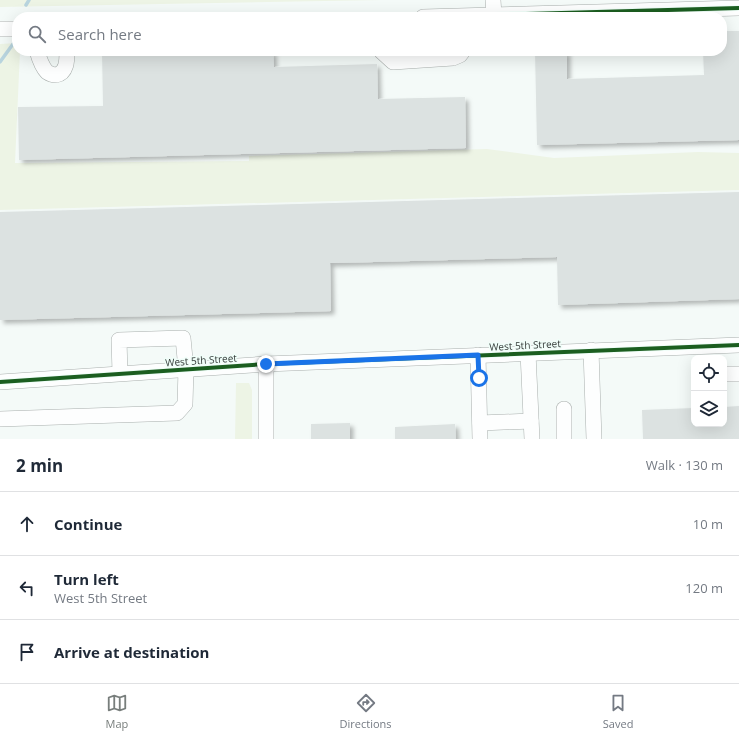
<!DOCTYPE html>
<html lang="en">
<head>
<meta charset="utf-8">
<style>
	body { margin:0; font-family:"Open Sans",sans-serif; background:#f6f6f7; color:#1f2937 }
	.controls { position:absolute; right:12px; bottom:12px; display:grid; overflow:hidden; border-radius:8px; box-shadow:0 4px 16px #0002 }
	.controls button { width:36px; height:36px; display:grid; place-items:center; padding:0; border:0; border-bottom:1px solid #e0e1e3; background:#fff; color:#1f2937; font:20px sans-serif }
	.stop { position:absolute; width:12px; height:12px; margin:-9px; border:3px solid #1a73e8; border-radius:50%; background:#fff }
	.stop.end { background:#1a73e8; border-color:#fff; box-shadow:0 1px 4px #0008 }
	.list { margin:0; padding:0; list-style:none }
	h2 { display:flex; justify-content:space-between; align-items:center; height:52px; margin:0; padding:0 16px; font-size:17px }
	h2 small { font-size:13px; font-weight:400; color:#747a83 }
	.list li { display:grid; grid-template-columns:26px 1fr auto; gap:12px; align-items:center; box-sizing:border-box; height:64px; padding:0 16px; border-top:1px solid #e0e1e3 }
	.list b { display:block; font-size:15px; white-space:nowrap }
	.list p { margin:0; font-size:13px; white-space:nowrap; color:#747a83 }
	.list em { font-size:13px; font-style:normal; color:#747a83 }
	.icon { flex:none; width:22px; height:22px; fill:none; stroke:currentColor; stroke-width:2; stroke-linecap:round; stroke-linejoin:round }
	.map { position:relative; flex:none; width:739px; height:439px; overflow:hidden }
	.search { position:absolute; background:#fff; box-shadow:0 4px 16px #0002; left:12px; right:12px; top:12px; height:44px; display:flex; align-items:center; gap:10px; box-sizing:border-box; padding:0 14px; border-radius:16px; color:#747a83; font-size:15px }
	.sheet { height:244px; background:#fff }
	nav { display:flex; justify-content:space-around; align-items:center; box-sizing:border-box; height:56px; border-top:1px solid #e0e1e3; background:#fff; font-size:11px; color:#747a83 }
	nav a { display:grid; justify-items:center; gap:2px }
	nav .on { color:#787e7c }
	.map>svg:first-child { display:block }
	.green { fill:#edf4e5 }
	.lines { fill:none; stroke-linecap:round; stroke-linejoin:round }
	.stream { stroke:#b8d4de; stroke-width:3.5 }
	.building { fill:#dce2e1; filter:url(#shadow) }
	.minor-casing { stroke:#a9afad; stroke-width:16 }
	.minor { stroke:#fdfefe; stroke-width:15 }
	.cycleway-casing { stroke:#f0fef9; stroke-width:6 }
	.cycleway { stroke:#1b5e20; stroke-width:4 }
	.route { stroke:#1a73e8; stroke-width:5 }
	.labels { text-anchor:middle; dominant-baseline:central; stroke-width:3; stroke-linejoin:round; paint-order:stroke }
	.street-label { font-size:10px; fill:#363c3a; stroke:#f0fef9 }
</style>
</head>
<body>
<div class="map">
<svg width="739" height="439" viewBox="0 0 739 439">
	<defs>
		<filter id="shadow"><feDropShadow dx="3.5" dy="3.5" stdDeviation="2" flood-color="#0004"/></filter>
	</defs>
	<rect width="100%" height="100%" fill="#f4faf8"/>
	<g class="green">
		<path d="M0 0H382L0 7Z"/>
		<path d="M17 43V51H20L15 163 249 161V156L487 149 554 158 698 152 739 153V190L0 210V44Z"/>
		<path d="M236 383H249L252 390V439H235Z"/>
	</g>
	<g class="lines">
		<g class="stream">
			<path d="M26 5 29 0"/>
			<path d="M0 62 13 44"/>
		</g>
	</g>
	<g class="building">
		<path d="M722 31H739V140L537 145 535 51H567V79L704 75 703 51H722Z"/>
		<path d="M102 51H273L274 67 377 64 378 99 465 97 466 148 19 160 18 107 103 106Z"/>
		<path d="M739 192V299L558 305 557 257 336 263H330L331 311 0 320V212Z"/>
		<path d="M739 406V439H643L642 410 694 408V424H724V407Z"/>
		<path d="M350 423V439H311V424Z"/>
		<path d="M455 424 456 439H395V427Z"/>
	</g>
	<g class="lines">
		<defs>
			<g id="minor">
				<path d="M493 0 494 15"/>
				<path d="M423 17 739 8"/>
				<path d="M0 29H17"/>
				<path d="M37 51C39 58 42 67 47 72 50 74 52 75 56 75 67 73 67 60 67 51"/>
				<path d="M381 51 393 62 453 58 460 55 463 51"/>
				<path d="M591 350 594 439"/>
				<path d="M528 353 532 439"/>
				<path d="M478 355 480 439"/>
				<path d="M266 364V439"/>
				<path d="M724 374H739"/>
				<path d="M0 382 266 364 739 345"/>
				<path d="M564 409V439"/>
				<path d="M0 419 177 413 185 404 186 369 183 338 119 340 120 373"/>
				<path d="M480 423 531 421"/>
			</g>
		</defs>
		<use href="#minor" class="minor-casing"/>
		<use href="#minor" class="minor"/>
		<defs>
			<g id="cycleway">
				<path d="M423 17 739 8"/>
				<path d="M0 382 266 364 739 345"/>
			</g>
		</defs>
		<use href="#cycleway" class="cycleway-casing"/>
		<use href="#cycleway" class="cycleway"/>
	</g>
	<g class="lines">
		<path class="route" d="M266 364 478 355 479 378"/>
	</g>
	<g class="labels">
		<g class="street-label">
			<text transform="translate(525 345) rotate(-3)">West 5th Street</text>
			<text transform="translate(201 360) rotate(-4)">West 5th Street</text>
		</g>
	</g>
</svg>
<div class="controls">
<button><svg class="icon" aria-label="locate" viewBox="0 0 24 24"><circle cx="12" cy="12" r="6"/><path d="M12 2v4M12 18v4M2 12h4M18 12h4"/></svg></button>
<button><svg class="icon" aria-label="layers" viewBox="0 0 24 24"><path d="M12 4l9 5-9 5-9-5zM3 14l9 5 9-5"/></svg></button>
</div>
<div class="stop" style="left:479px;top:378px"></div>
<div class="stop end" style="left:266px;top:364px"></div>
<div class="search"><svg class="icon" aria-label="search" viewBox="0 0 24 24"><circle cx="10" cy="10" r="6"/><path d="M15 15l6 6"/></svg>Search here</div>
</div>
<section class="sheet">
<h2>2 min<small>Walk · 130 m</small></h2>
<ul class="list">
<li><svg class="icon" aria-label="ahead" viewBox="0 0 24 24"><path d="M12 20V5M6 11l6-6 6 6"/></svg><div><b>Continue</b></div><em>10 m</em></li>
<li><svg class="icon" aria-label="left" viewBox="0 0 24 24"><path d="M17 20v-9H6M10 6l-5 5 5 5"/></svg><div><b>Turn left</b><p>West 5th Street</p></div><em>120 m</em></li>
<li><svg class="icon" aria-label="arrive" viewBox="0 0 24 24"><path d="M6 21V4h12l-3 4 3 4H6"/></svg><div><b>Arrive at destination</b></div></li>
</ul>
</section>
<nav>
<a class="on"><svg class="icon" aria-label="map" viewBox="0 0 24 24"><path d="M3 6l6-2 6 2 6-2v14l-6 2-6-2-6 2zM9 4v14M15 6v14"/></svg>Map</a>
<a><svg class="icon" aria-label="directions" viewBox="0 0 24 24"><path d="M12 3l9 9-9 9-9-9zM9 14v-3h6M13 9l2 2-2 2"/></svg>Directions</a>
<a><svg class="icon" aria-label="saved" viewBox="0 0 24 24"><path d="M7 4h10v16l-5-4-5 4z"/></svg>Saved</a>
</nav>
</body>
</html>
